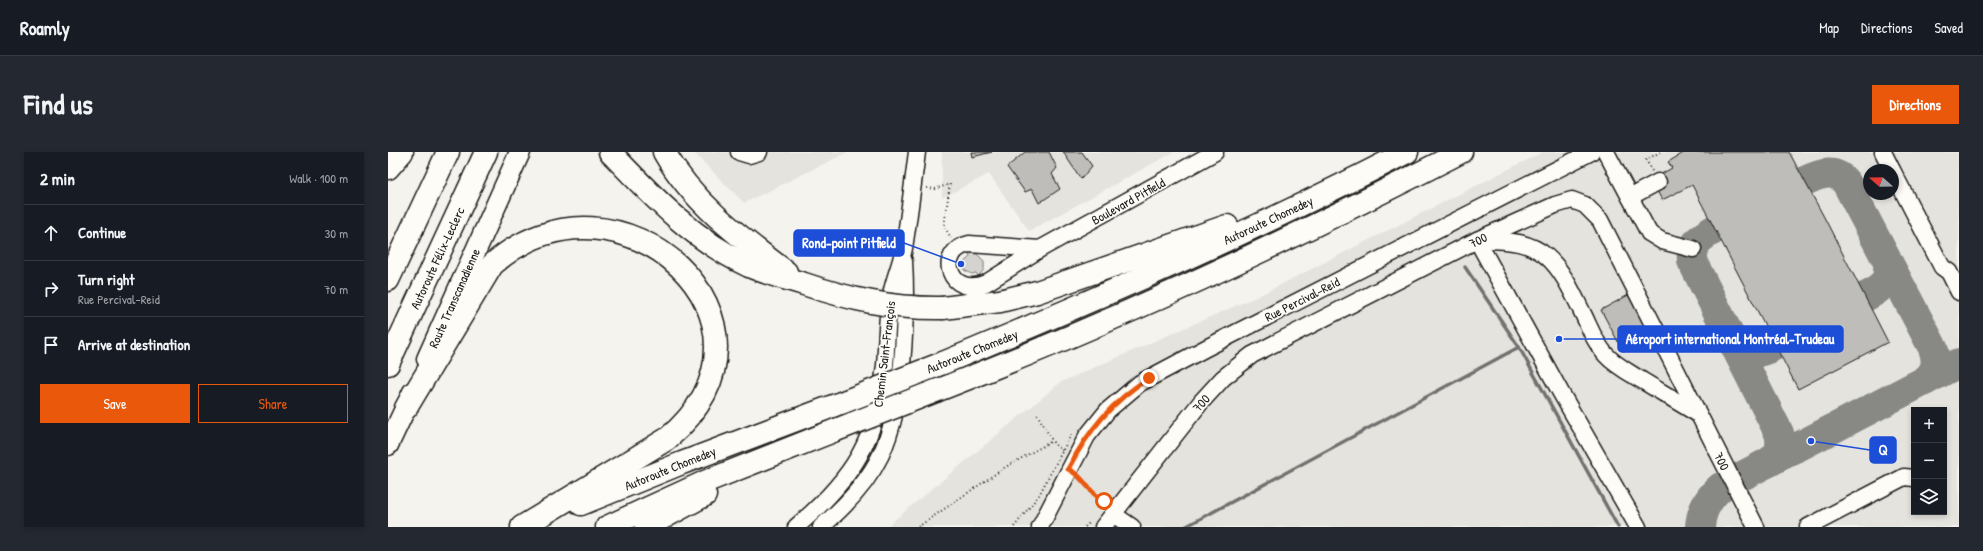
<!DOCTYPE html>
<html lang="en">
<head>
<meta charset="utf-8">
<style>
	body { margin:0; font-family:"Patrick Hand",sans-serif; background:#242831; color:#f1f3f6 }
	.controls { position:absolute; right:12px; bottom:12px; display:grid; overflow:hidden; border-radius:0px; box-shadow:0 2px 6px #0003 }
	.controls button { width:36px; height:36px; display:grid; place-items:center; padding:0; border:0; border-bottom:1px solid #363941; background:#171b24; color:#f1f3f6; font:20px sans-serif }
	.compass { position:absolute; left:1475px; top:12px; width:36px; height:36px; border-radius:50%; background:#171b24; box-shadow:0 2px 6px #0003; rotate:290deg }
	.stop { position:absolute; width:12px; height:12px; margin:-9px; border:3px solid #ea580c; border-radius:50%; background:#fff }
	.stop.end { background:#ea580c; border-color:#fff; box-shadow:0 1px 4px #0008 }
	.list { margin:0; padding:0; list-style:none }
	h2 { display:flex; justify-content:space-between; align-items:center; height:52px; margin:0; padding:0 16px; font-size:17px }
	h2 small { font-size:13px; font-weight:400; color:#9ea1a6 }
	.list li { display:grid; grid-template-columns:26px 1fr auto; gap:12px; align-items:center; box-sizing:border-box; height:56px; padding:0 16px; border-top:1px solid #363941 }
	.list b { display:block; font-size:15px; white-space:nowrap }
	.list p { margin:0; font-size:13px; white-space:nowrap; color:#9ea1a6 }
	.list em { font-size:13px; font-style:normal; color:#9ea1a6 }
	.actions { display:flex; gap:8px; padding:12px 16px }
	.actions a { flex:1; padding:9px 0; border:1px solid #ea580c; border-radius:0px; text-align:center; font-size:14px; color:#ea580c }
	.actions .main { background:#ea580c; color:#fff }
	.icon { flex:none; width:22px; height:22px; fill:none; stroke:currentColor; stroke-width:2; stroke-linecap:round; stroke-linejoin:round }
	.map { position:relative; flex:none; width:1571px; height:375px; overflow:hidden; border-radius:0px }
	header { display:flex; align-items:center; gap:24px; box-sizing:border-box; height:56px; padding:0 20px; background:#171b24; border-bottom:1px solid #363941 }
	header strong { font-size:19px }
	nav { display:flex; gap:22px; margin-inline-start:auto; font-size:14px }
	.intro { display:flex; align-items:center; justify-content:space-between; box-sizing:border-box; height:96px; padding:0 24px }
	h1 { margin:0; font-size:28px }
	.button { padding:10px 18px; border-radius:0px; background:#ea580c; color:#fff; font-size:14px; font-weight:700 }
	main { display:flex; gap:24px; padding:0 24px }
	aside { flex:1; background:#171b24; border-radius:0px; box-shadow:0 2px 6px #0003 }
	.map>svg:first-child { display:block }
	.built { fill:#e4e3de; fill-rule:evenodd }
	.green { fill:#d4d3cf; stroke:#787876 }
	.lines { fill:none; stroke-linecap:round; stroke-linejoin:round }
	.stream { stroke:#72716f; stroke-width:3.5 }
	.taxiway { stroke:#888885; stroke-width:30 }
	.building { fill:#bebdba; stroke:#1c1c1c }
	.minor-casing { stroke:#1c1c1c; stroke-width:19 }
	.major-casing { stroke:#1c1c1c; stroke-width:23 }
	.highway-casing { stroke:#1c1c1c; stroke-width:25 }
	.path { stroke:#1c1c1c; stroke-width:2; stroke-dasharray:1 3; stroke-linecap:butt }
	.minor { stroke:#fdfcf7; stroke-width:16 }
	.major { stroke:#fdfcf7; stroke-width:20 }
	.highway { stroke:#fdfcf7; stroke-width:22 }
	.highway-bridge-casing { stroke:#1c1c1c; stroke-width:25; stroke-linecap:butt }
	.highway-bridge { stroke:#fdfcf7; stroke-width:22 }
	.route { stroke:#ea580c; stroke-width:5 }
	.labels { text-anchor:middle; dominant-baseline:central; stroke-width:3.5; stroke-linejoin:round; paint-order:stroke }
	.street-label { font-size:13px; fill:#1c1c1c; stroke:#fdfcf7 }
	.leader { fill:none; stroke:#1d4ed8; stroke-width:1.5 }
	.callout-dot { fill:#1d4ed8; stroke:#fdfcf7; stroke-width:1.5 }
	.callout { fill:#1d4ed8; stroke:#1d4ed8; stroke-width:1.5 }
	.callout-label { font-size:14px; text-anchor:middle; font-weight:bold; fill:#fff }
</style>
</head>
<body>
<header>
<strong>Roamly</strong>
<nav><a>Map</a><a>Directions</a><a>Saved</a></nav>
</header>
<div class="intro"><h1>Find us</h1><a class="button">Directions</a></div>
<main>
<aside>
<h2>2 min<small>Walk · 100 m</small></h2>
<ul class="list">
<li><svg class="icon" aria-label="ahead" viewBox="0 0 24 24"><path d="M12 20V5M6 11l6-6 6 6"/></svg><div><b>Continue</b></div><em>30 m</em></li>
<li><svg class="icon" aria-label="right" viewBox="0 0 24 24"><path d="M7 20v-9h11M14 6l5 5-5 5"/></svg><div><b>Turn right</b><p>Rue Percival-Reid</p></div><em>70 m</em></li>
<li><svg class="icon" aria-label="arrive" viewBox="0 0 24 24"><path d="M6 21V4h12l-3 4 3 4H6"/></svg><div><b>Arrive at destination</b></div></li>
</ul>
<div class="actions"><a class="main">Save</a><a>Share</a></div>
</aside>
<div class="map">
<svg width="1571" height="375" viewBox="0 0 1571 375">
	<rect width="100%" height="100%" fill="#f4f3ee"/>
	<filter id="ink" filterUnits="userSpaceOnUse"><feTurbulence type="fractalNoise" baseFrequency=".025" numOctaves="2"/><feDisplacementMap in="SourceGraphic" scale="8" xChannelSelector="R" yChannelSelector="G"/><feConvolveMatrix kernelMatrix="1 2 1 2 8 2 1 2 1" color-interpolation-filters="sRGB"/></filter>
	<g filter="url(#ink)">
		<g class="built">
			<path d="M305 0H460L356 51Z"/>
			<path d="M554 0H786L641 79 601 22 554 46Z"/>
			<path d="M1155 0H1571V375H498L673 230 870 144ZM1481 18H1505V42H1481ZM1526 258H1556V360H1526Z"/>
		</g>
		<path class="green" d="M581 101 589 102 596 109V118L590 124 588 121 584 122 576 118V110L582 105Z"/>
		<g class="lines">
			<g class="stream">
				<path d="M1077 115 1131 195 1230 375"/>
				<path d="M797 375 1131 195"/>
			</g>
			<g class="taxiway">
				<path d="M1417 29C1433 21 1448 16 1459 32L1545 196C1550 210 1548 219 1538 228"/>
				<path d="M1327 77C1313 85 1302 92 1304 109L1391 281C1394 293 1392 303 1381 310"/>
				<path d="M1477 145C1493 137 1502 130 1500 111"/>
				<path d="M1345 190C1360 206 1370 202 1388 193"/>
				<path d="M1312 375C1313 359 1320 346 1333 335L1571 211"/>
			</g>
		</g>
		<g class="building">
			<path d="M583 0H604L584 5Z"/>
			<path d="M637 0H661L669 16 664 22 672 37 651 51 644 37 637 40 619 15Z"/>
			<path d="M675 0H694L704 14 693 27Z"/>
			<path d="M1297 0H1401L1436 65 1500 190 1410 237 1304 33 1274 48 1268 37V25L1284 16 1280 10Z"/>
			<path d="M1244 141 1266 183 1235 199 1213 158Z"/>
		</g>
		<g class="lines">
			<defs>
				<g id="minor">
					<path d="M351 0 361 3 371 0"/>
					<path d="M1218 0 1261 81 1274 89 1305 97"/>
					<path d="M1495 0 1504 18"/>
					<path d="M1505 20 1554 115 1561 120 1571 140"/>
					<path d="M1242 45 1270 30"/>
					<path d="M652 97 581 92C547 99 561 147 598 131L652 97 827 0"/>
					<path d="M725 362 744 375"/>
					<path d="M408 375C465 326 489 289 497 213 499 190 498 166 503 143 506 127 513 112 516 96 521 64 525 32 529 0"/>
					<path d="M433 375C492 325 506 288 514 212 517 178 518 144 516 109"/>
					<path d="M652 375 699 284 720 258 752 231 818 196 1203 0"/>
					<path d="M715 375 813 250 835 226 864 203 1089 88 1167 53 1184 48 1197 53 1212 68 1368 375"/>
					<path d="M1250 375 1173 241 1089 88C1159 86 1169 108 1197 166 1203 179 1208 192 1218 203 1228 214 1242 221 1255 229 1273 240 1292 251 1310 262"/>
					<path d="M1420 375 1516 325 1526 326"/>
				</g>
				<g id="major">
					<path d="M39 207 132 0"/>
					<path d="M0 293 25 240"/>
				</g>
				<g id="highway">
					<path d="M222 0C264 44 305 88 361 114 377 121 396 126 413 131"/>
					<path d="M276 0C305 51 352 85 398 120"/>
					<path d="M0 16 14 0"/>
					<path d="M0 128 60 0"/>
					<path d="M555 156 612 149 649 140 839 74"/>
					<path d="M555 211C712 146 868 78 1019 0"/>
					<path d="M0 212 98 0"/>
					<path d="M550 238C729 169 903 88 1073 0"/>
					<path d="M18 256 104 113C230 0 418 171 279 287L134 375"/>
					<path d="M193 352 294 311 453 251"/>
					<path d="M219 375 319 329 448 278"/>
					<path d="M258 375 317 343"/>
				</g>
			</defs>
			<use href="#minor" class="minor-casing"/>
			<use href="#major" class="major-casing"/>
			<use href="#highway" class="highway-casing"/>
			<g class="path">
				<path d="M1264 19 1258 8 1272 0"/>
				<path d="M539 36 547 37 562 32 556 74 563 86"/>
				<path d="M649 262 666 292 675 299"/>
				<path d="M693 326 705 342 718 350"/>
				<path d="M530 375 616 316 664 289"/>
				<path d="M626 375 651 343 683 283"/>
				<path d="M697 375 702 370"/>
			</g>
			<use href="#minor" class="minor"/>
			<use href="#major" class="major"/>
			<use href="#highway" class="highway"/>
			<defs>
				<g id="highway-bridge">
					<path d="M413 131C460 147 505 157 555 156"/>
					<path d="M453 251 555 211"/>
					<path d="M448 278 550 238"/>
				</g>
			</defs>
			<use href="#highway-bridge" class="highway-bridge-casing"/>
			<use href="#highway-bridge" class="highway-bridge"/>
		</g>
	</g>
	<g class="lines" filter="url(#ink)">
		<path class="route" d="M716 349C701 342 696 324 680 317 700 279 724 249 761 226"/>
	</g>
	<g class="labels">
		<g class="street-label">
			<text transform="translate(740 49) rotate(-29)">Boulevard Pitfield</text>
			<text transform="translate(880 68) rotate(-25)">Autoroute Chomedey</text>
			<text transform="translate(1090 88) rotate(-26)">700</text>
			<text transform="translate(49 106) rotate(-65)">Autoroute Félix-Leclerc</text>
			<text transform="translate(66 146) rotate(-66)">Route Transcanadienne</text>
			<text transform="translate(914 147) rotate(-27)">Rue Percival-Reid</text>
			<text transform="translate(584 199) rotate(-22)">Autoroute Chomedey</text>
			<text transform="translate(496 202) rotate(-83)">Chemin Saint-François</text>
			<text transform="translate(813 251) rotate(-49)">700</text>
			<text transform="translate(1334 309) rotate(63)">700</text>
			<text transform="translate(282 316) rotate(-22)">Autoroute Chomedey</text>
		</g>
	</g>
	<path class="leader" d="M573 112L516 91M1171 187L1230 187M1423 289L1482 298"/>
	<g class="callout-dot">
		<circle cx="573" cy="112" r="4"/>
		<circle cx="1171" cy="187" r="4"/>
		<circle cx="1423" cy="289" r="4"/>
	</g>
	<g class="callout">
		<rect x="406" y="78" width="110" height="26" rx="4"/>
		<rect x="1230" y="174" width="225" height="26" rx="4"/>
		<rect x="1482" y="285" width="26" height="26" rx="4"/>
	</g>
	<g class="callout-label">
		<text x="461" y="96">Rond-point Pitfield</text>
		<text x="1342" y="192">Aéroport international Montréal-Trudeau</text>
		<text x="1495" y="303">Q</text>
	</g>
</svg>
<div class="controls">
<button>+</button>
<button>−</button>
<button><svg class="icon" aria-label="layers" viewBox="0 0 24 24"><path d="M12 4l9 5-9 5-9-5zM3 14l9 5 9-5"/></svg></button>
</div>
<svg class="compass" viewBox="-18 -18 36 36"><path d="M0-13l5 13h-10z" fill="#e53935"/><path d="M0 13l5-13h-10z" fill="#9ea1a6"/></svg>
<div class="stop" style="left:716px;top:349px"></div>
<div class="stop end" style="left:761px;top:226px"></div>
</div>
</main>
</body>
</html>
